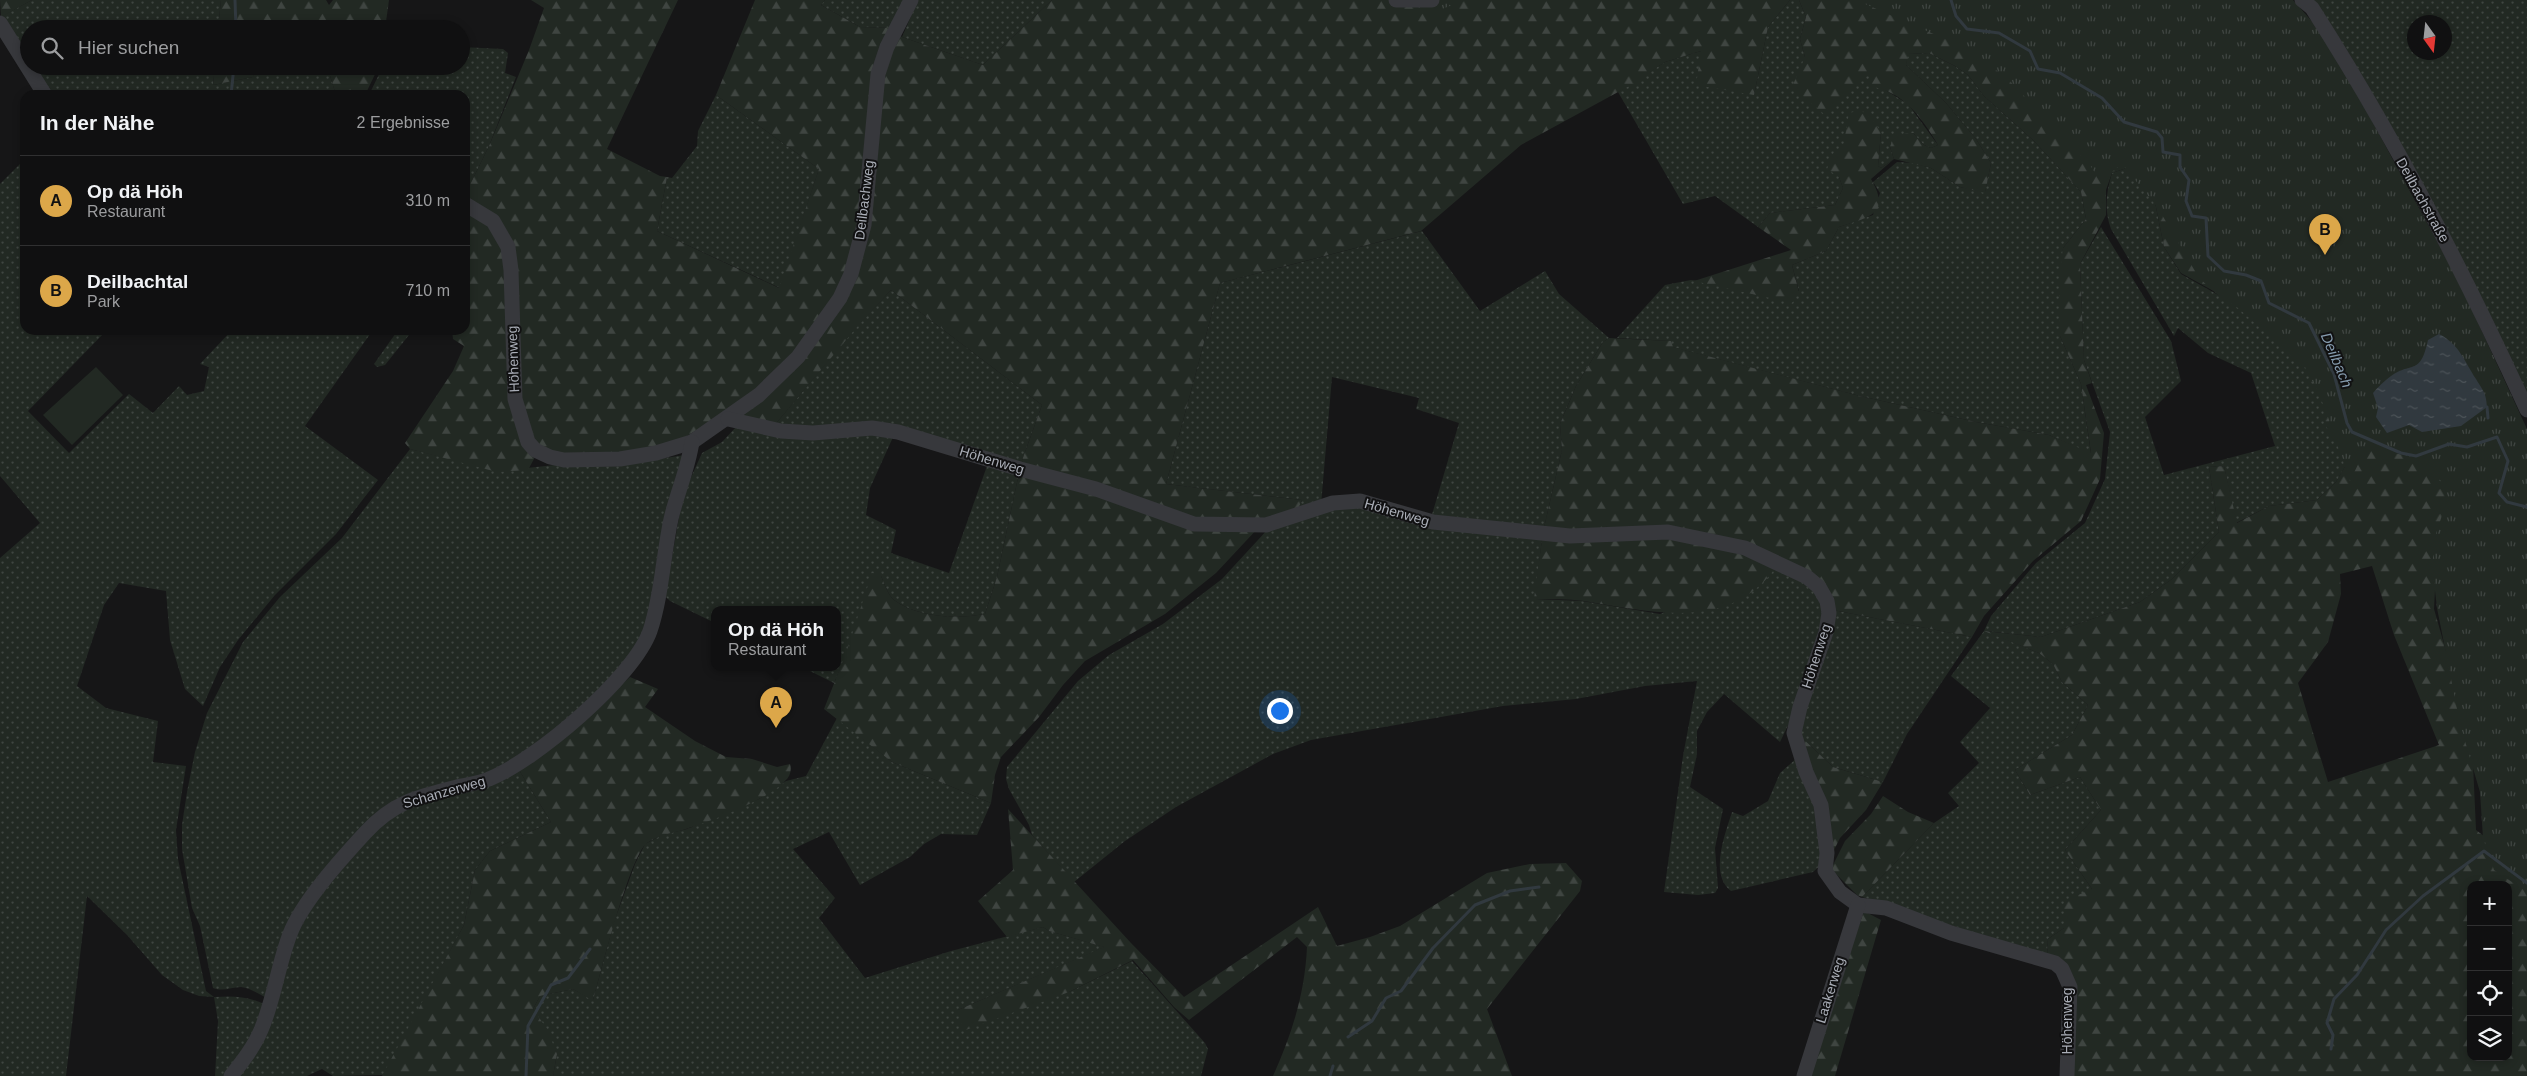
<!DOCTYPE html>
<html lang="de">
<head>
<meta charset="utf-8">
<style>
	body { margin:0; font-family:Arial,sans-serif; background:#1e1e1f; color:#f1f3f6 }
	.controls { position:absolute; right:15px; bottom:15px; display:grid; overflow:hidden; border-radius:10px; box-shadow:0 2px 8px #0003 }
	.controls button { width:45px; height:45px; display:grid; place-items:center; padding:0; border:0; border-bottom:1px solid #303031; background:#101011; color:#f1f3f6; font:25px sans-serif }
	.compass { position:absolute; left:2407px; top:15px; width:45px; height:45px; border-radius:50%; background:#101011; box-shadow:0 2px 8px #0003; rotate:165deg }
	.you { position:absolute; left:1279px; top:710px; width:18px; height:18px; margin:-12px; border:4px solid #fff; border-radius:50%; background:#1a73e8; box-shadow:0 0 0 8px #1a73e833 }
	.badge { display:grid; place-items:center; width:32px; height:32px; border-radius:50%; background:#dca749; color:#111; font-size:16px; font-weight:700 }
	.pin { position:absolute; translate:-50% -41px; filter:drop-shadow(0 1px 2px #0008) }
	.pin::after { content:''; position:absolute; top:26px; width:18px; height:15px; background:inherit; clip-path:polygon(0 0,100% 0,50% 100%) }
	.popup { position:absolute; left:711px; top:606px; width:130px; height:65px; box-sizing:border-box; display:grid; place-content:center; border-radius:10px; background:#101011; filter:drop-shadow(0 1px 4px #0005); font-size:16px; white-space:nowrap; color:#9c9d9f }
	.popup b { font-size:19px; color:#f1f3f6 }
	.popup::after { content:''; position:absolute; left:50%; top:100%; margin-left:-10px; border:10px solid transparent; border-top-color:#101011 }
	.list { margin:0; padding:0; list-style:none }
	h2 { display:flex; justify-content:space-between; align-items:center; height:65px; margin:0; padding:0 20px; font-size:21px }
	h2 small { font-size:16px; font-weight:400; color:#9c9d9f }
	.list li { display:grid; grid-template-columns:32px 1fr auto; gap:15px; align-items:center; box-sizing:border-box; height:90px; padding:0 20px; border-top:1px solid #303031 }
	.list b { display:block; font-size:19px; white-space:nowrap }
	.list p { margin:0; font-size:16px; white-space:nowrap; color:#9c9d9f }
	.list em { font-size:16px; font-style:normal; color:#9c9d9f }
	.icon { flex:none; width:28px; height:28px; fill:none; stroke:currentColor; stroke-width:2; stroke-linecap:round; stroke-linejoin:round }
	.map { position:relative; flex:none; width:2527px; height:1076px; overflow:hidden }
	.search { position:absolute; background:#101011; box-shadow:0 2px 8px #0003; left:20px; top:20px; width:450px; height:55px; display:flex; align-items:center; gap:12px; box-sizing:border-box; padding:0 18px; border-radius:28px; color:#9c9d9f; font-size:19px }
	.panel { position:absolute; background:#101011; box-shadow:0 2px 8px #0003; left:20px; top:90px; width:450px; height:245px; border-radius:15px }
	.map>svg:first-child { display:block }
	.grass { fill:url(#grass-dots); fill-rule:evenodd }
	.forest { fill:url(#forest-firs); fill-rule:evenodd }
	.park { fill:url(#park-tufts) }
	.pitch { fill:#222923 }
	.water { fill:url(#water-ripples) }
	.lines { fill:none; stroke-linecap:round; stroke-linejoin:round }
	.stream { stroke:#31393f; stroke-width:3 }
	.minor { stroke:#37383c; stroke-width:15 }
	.labels { text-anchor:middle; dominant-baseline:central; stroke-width:4; stroke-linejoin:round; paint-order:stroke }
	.street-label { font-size:14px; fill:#a9adb6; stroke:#111112 }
	.water-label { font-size:15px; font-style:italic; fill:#859bad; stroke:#111112 }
</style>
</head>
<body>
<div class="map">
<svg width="2527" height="1076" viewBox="0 0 2527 1076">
	<defs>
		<pattern id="grass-dots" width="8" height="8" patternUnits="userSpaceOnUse" patternTransform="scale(1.25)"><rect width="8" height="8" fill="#222923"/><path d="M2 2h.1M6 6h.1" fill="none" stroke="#3f4541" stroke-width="1.8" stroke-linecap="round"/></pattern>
		<pattern id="forest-firs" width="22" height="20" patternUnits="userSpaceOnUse" patternTransform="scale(1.25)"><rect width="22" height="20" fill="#222923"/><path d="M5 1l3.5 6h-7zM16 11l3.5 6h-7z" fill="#3f4541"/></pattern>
		<pattern id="park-tufts" width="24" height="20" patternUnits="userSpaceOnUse" patternTransform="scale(1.25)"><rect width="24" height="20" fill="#222923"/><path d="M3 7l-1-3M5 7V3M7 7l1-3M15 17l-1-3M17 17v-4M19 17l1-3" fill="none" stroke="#3f4541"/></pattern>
		<pattern id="water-ripples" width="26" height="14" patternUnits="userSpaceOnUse" patternTransform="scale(1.25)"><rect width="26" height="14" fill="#31393f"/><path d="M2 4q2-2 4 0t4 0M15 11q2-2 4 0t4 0" fill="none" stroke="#4c5358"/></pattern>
	</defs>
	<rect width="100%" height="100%" fill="#161617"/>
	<g class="grass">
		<path d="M32 0H221L218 29H29V58L2 16Z"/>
		<path d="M825 0H909L891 28 860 27 821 5Z"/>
		<path d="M918 0H1052L983 65 902 37Z"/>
		<path d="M1790 0H1799L1806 17 1800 39 1805 57 1870 73 1882 88 1908 104 1938 145 1931 148 1924 145 1913 133 1890 147 1894 159 1881 168 1878 166 1881 132 1839 177 1843 188 1835 205 1770 213 1758 227 1715 196 1683 204 1618 92 1665 62 1701 51 1754 95 1768 27Z"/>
		<path d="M2310 0H2527V393ZM2414 22H2444V52H2414Z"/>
		<path d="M461 47 503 49 508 53 505 73 516 77 489 146 465 195V95H369L383 66H461Z"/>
		<path d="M1929 53 1955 66 1968 75 1984 96 2034 141 2081 192 2086 219 2063 248 2060 336 2081 384 2091 454 2049 435 1976 422 1860 396 1672 347 1670 341 1617 338 1665 285 1691 280 1799 291 1792 265 1826 251 1839 227 1873 215 1880 193 1873 182 1897 162 1913 163 1931 168 1960 187 1985 192 1991 163 1976 139 1946 103 1906 65 1907 54Z"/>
		<path d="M33 66H215L213 85 253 77 254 66H327L336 95H49Z"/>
		<path d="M716 95 819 169 780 288 657 231 667 177 672 178 697 146 698 131Z"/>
		<path d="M25 159V330H107L28 411 69 453 129 394 153 413 179 386 187 395 204 391 209 367 200 364 232 330H373L305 426 378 480 336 534 275 595 238 640 220 667 203 706 185 689 170 640 166 591 119 583 104 605 77 686 106 708 158 721 153 762 186 766 176 830 178 859 206 991 214 997C233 996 247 996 264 1004L244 1053 227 1076H215L218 1021 214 997 199 996 183 990 162 975 127 935 87 896 66 1076H0V558L40 523 0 476V184Z"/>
		<path d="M2144 162 2153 192 2164 247 2181 274 2252 314 2294 341 2356 448 2336 482 2317 500 2269 506 2236 523 2224 466 2209 467 2219 532 2172 579 2140 602 2041 637 1986 631 2039 653 2053 664 2062 682 2088 705 2072 735 2015 770 2030 795 2080 777 2101 810 2065 850 2092 889 2064 928 2048 939 2047 956 1862 897 1934 823 1959 806 1948 793 1979 763 1960 742 1990 708 1951 676 1984 631 1991 616 2036 563 2085 523 2105 479 2110 432 2084 360 2080 264 2101 227 2171 341 2181 381 2145 417 2164 475 2275 446 2251 373 2208 353 2178 328 2174 336 2111 229C2104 210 2106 192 2112 173Z"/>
		<path d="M1422 231 1480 311 1545 271 1559 294 1609 338 1603 342 1576 386 1560 424 1562 450 1543 532 1431 518 1459 423 1416 409 1419 398 1332 377 1321 505 1296 514 1302 500 1166 484 1220 283Z"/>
		<path d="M891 290 1042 405 1020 466 940 440 773 427 857 326Z"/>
		<path d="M398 330H413L385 365 377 367 374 364Z"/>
		<path d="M737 426 894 435 870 488 866 515 896 530 891 553 949 573 987 466 1019 473 997 577 985 614C957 619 918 618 894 600 888 595 884 583 881 576L834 683 802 667H837V609H715V623L670 601 665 596 683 495 702 453 722 442Z"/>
		<path d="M410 449 499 471 564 464 631 463 685 455 644 633 621 672 554 732 485 777 415 793 309 894 267 998C259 994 250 988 241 987 231 987 224 992 213 988L200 926 192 908 182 849V825L187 792 195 752 207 713 243 642 280 597 342 538Z"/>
		<path d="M1343 506H1357L1542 539 1535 599 1582 601 1660 614 1776 568 1790 574 1815 591 1824 612 1795 711 1780 742 1724 694 1707 712 1697 731V754L1690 787 1723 809 1715 848 1718 888 1715 893 1698 895 1664 892 1683 756 1697 681 1645 686 1576 699 1503 706 1311 740 1273 754 1176 807 1125 841 1074 882 1032 835 1029 825 1009 789 1006 779 1007 767 1078 681 1109 655 1163 624 1222 579 1269 528Z"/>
		<path d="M1833 610 1972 637 1907 734 1883 782 1833 767 1797 733Z"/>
		<path d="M837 718 892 762 991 803 977 835 941 834 924 844 910 857 860 885 829 832 793 849 835 898 819 918 865 978 951 951 1043 927 1049 931 1105 947 958 1010 1069 992 1132 961 1205 1043 1208 1049 1201 1076H553L557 1054 533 1009 540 996 573 989 593 1000 614 922 635 864 645 844 662 835 687 829 759 799 786 781 806 776Z"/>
		<path d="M1798 757 1819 805 1824 862 1813 872 1731 891C1709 875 1725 834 1732 812L1743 816 1768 801 1780 773Z"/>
		<path d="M519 770 551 822 490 851 475 870 464 925 384 1075 333 1076 322 1069 307 1076H240L297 934 315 902 370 836 395 812Z"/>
	</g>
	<g class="forest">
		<path d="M0 0H32L1 17Z"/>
		<path d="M221 0H326L329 5 333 0H389L385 29H218Z"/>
		<path d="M531 0H678L607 149 660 176 667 177 657 231 779 288 819 169 716 95 755 0H825L821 5 860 27 891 28 902 37 983 65 1052 0H1790L1768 27 1754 95 1696 85 1701 51 1665 62 1631 85 1521 145 1421 231 1220 283 1166 484 1302 500 1296 514 1267 522H1196L1020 466 1042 405 891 290 857 327 773 427 723 414 682 439 619 456 555 453 541 446 528 470 497 472 410 449 405 443 453 371 464 346 453 339 452 330H465V195L489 146 529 50 544 8Z"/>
		<path d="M1799 0H1969L2012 25 2058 66 2087 73 2095 87 2111 92C2122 123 2158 126 2186 133L2194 162 2196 201C2215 217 2221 229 2224 254L2262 271 2277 295 2305 313 2353 371 2352 391 2355 409C2369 414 2376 429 2388 438L2405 433 2451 489 2437 550 2434 609 2472 742 2476 830 2527 869V1076H2070L2072 983 2061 962 2047 956 2048 939 2064 928V901L2092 889 2065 850 2101 810 2080 777 2030 795 2015 770 2072 735 2088 705 2062 682 2053 664 2039 653 1984 631 2041 637 2140 602 2172 579 2219 532 2209 467 2224 466 2237 523 2269 506 2317 500 2336 482 2355 449C2349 445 2340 442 2335 438 2319 425 2326 407 2322 391 2318 370 2310 355 2294 341L2279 343 2272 332 2273 324 2181 273 2164 247 2153 192 2144 162 2112 173 2106 190V215L2080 264 2084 360 2092 383 2086 385 2104 433 2100 479 2081 521 2033 561 1984 616 1972 637 1833 610C1826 579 1807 573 1780 561 1734 634 1654 612 1584 601 1568 599 1551 599 1534 599L1543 532 1562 450 1560 424 1576 386 1603 342 1609 338 1671 341 1673 347 1860 396 1976 422 2049 435 2091 453 2081 384 2060 336 2059 279 2063 248 2086 219 2081 192 2034 141 1984 96 1968 75 1955 66 1929 53 1908 54 1906 65 1946 103 1976 139 1991 163 1985 193 1960 187 1931 168 1894 159 1871 179C1892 215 1868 217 1839 227L1826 251 1792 265 1799 292 1792 303 1694 281 1791 250 1758 227 1770 213 1835 205 1843 188 1839 177 1827 169 1834 152 1843 148 1849 113 1861 110 1872 119 1881 132 1878 166 1881 168 1894 159 1890 147 1894 135 1913 133 1924 145 1931 148 1938 145C1923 119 1902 90 1871 87L1870 73 1824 114 1792 87 1805 57 1800 39 1806 17ZM2372 566 2394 635 2439 745 2328 782 2298 683 2328 642 2341 594 2340 574ZM2471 885H2508V1057H2471Z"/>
		<path d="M215 66H254L253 77 213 85Z"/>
		<path d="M327 66H379L365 95H336Z"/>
		<path d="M1019 473 1194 526 1259 527 1216 573 1165 614 1085 661 1063 685 1039 717 1001 757 995 775 991 803 892 762 824 709 846 653 872 573 881 576C884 583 888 595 894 600 918 618 957 619 985 614L997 577Z"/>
		<path d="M630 677 658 689 645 707 695 741 726 757 752 759 777 767 790 764C792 770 790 777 785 781 769 799 710 822 686 829 673 833 659 835 647 843 630 855 600 975 593 1001L573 989 540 996 533 1009 547 1029 557 1054 553 1076H382L464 925 475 870 490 851 551 822 519 770 577 725Z"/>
		<path d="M1797 733 1833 767 1883 782 1866 810 1840 838 1831 856Z"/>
		<path d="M1883 796 1908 812 1934 823 1862 897 1857 895 1831 869 1845 841 1871 814Z"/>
		<path d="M1008 809 1131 943 1184 997 1318 907 1337 946 1370 937 1400 926 1487 873 1530 864 1566 863 1582 881 1580 891 1487 1009 1512 1076H1273C1292 1034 1305 993 1307 947L1297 937 1189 1020 1174 1007 1133 960 1069 992 963 1031 958 1010 1104 947 1049 931 1043 927 1007 937 978 901 1013 870Z"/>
		<path d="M1864 911 1881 920 1835 1076H1806Z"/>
	</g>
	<g class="park">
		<path d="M1382 0H1465L1437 11Z"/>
		<path d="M1856 0H2293L2316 26 2358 95 2460 284 2527 429V892L2494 870 2483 838 2480 792 2460 724 2437 608 2433 573V543L2446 503 2443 485 2433 472 2409 456 2387 452 2369 442 2350 481 2319 393 2304 367 2238 308 2219 296 2199 278 2158 208 2122 164 2100 181 2090 165 2006 77 1961 46Z"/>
	</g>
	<path class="pitch" d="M96 367 123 395 72 445 43 415Z"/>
	<path class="water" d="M2439 334C2460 345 2464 361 2476 379 2483 391 2486 392 2487 407L2461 426 2422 432 2409 425 2387 433 2376 417 2378 408 2373 393C2378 387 2384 381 2391 376 2413 361 2420 376 2428 340Z"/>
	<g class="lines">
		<g class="stream">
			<path d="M235 0 236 29"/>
			<path d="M1951 0 1956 16 1967 29 1999 33 2030 51 2038 69 2060 73 2102 98 2124 122 2157 132 2162 138 2163 152 2180 155V167L2189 180 2186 201 2192 216 2206 218 2208 256 2224 271 2246 275 2261 281 2269 303 2309 323 2334 374 2347 423 2352 432 2401 453 2416 456 2449 444 2467 447 2497 437 2508 461 2499 493 2507 502 2527 507"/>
			<path d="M231 95 234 66"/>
			<path d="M2487 407 2488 418"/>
			<path d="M1348 1037 1372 1021 1386 998 1401 991 1433 948 1475 905 1510 891 1539 887"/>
			<path d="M2331 1049 2333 1035 2327 1023 2334 999 2357 975 2386 930 2423 896 2484 851 2527 883"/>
			<path d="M526 1076 528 1026 551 985 568 978 590 949"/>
			<path d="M1330 1076 1333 1066"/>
		</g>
		<g class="minor">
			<path d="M1396 0H1432"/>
			<path d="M2302 0 2312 8C2394 136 2464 272 2527 410"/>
			<path d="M0 23 45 95"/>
			<path d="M465 204 493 221 508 247 511 270 515 399 528 442 535 450 550 457 564 460 620 459 656 453 692 442 759 395 798 357 840 298 851 274 864 225 878 74 887 47 911 0"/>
			<path d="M728 419 781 431 813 433 872 428 898 432 1020 469 1096 489 1194 524 1266 525 1333 503 1360 501 1433 522 1570 536 1668 532 1745 548 1807 577 1819 587 1827 601 1829 613 1826 632 1800 707 1794 733 1806 772 1821 805 1827 853 1825 871 1840 892 1858 905 1886 908 1951 933 2055 963 2062 969 2070 987 2067 1076"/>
			<path d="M231 1076C242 1062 254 1047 261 1030 274 1000 278 965 290 934 302 902 342 858 365 833 394 801 420 796 461 786 470 784 480 783 489 779 536 760 633 678 650 631 662 595 663 556 671 519 677 493 688 469 692 442"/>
			<path d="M1804 1076 1858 905"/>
		</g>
	</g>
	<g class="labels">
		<g class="street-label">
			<text transform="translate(864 200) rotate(-83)">Deilbachweg</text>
			<text transform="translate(2423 200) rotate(61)">Deilbachstraße</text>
			<text transform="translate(513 359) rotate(-92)">Höhenweg</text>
			<text transform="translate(992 460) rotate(17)">Höhenweg</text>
			<text transform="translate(1397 512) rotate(16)">Höhenweg</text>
			<text transform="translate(1816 656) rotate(-72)">Höhenweg</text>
			<text transform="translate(444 792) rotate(-16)">Schanzerweg</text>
			<text transform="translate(1830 990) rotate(-73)">Laakerweg</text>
			<text transform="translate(2067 1021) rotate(-90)">Höhenweg</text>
		</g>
		<g class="water-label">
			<text transform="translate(2337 360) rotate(67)">Deilbach</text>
		</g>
	</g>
</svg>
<div class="controls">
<button>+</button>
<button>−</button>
<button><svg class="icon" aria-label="locate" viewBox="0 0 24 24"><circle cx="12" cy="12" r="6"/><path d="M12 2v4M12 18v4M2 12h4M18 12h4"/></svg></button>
<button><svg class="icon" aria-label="layers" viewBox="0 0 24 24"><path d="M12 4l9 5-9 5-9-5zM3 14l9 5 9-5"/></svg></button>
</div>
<svg class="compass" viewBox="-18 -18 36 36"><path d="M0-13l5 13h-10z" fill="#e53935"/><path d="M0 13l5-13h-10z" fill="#9c9d9f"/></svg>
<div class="you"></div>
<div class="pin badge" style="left:776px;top:728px">A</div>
<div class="popup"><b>Op dä Höh</b>Restaurant</div>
<div class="pin badge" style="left:2325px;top:255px">B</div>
<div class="search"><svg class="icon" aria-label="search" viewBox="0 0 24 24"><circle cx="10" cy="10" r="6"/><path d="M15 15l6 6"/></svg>Hier suchen</div>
<section class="panel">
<h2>In der Nähe<small>2 Ergebnisse</small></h2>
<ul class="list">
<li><span class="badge">A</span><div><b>Op dä Höh</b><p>Restaurant</p></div><em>310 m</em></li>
<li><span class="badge">B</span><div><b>Deilbachtal</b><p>Park</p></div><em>710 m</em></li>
</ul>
</section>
</div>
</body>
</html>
